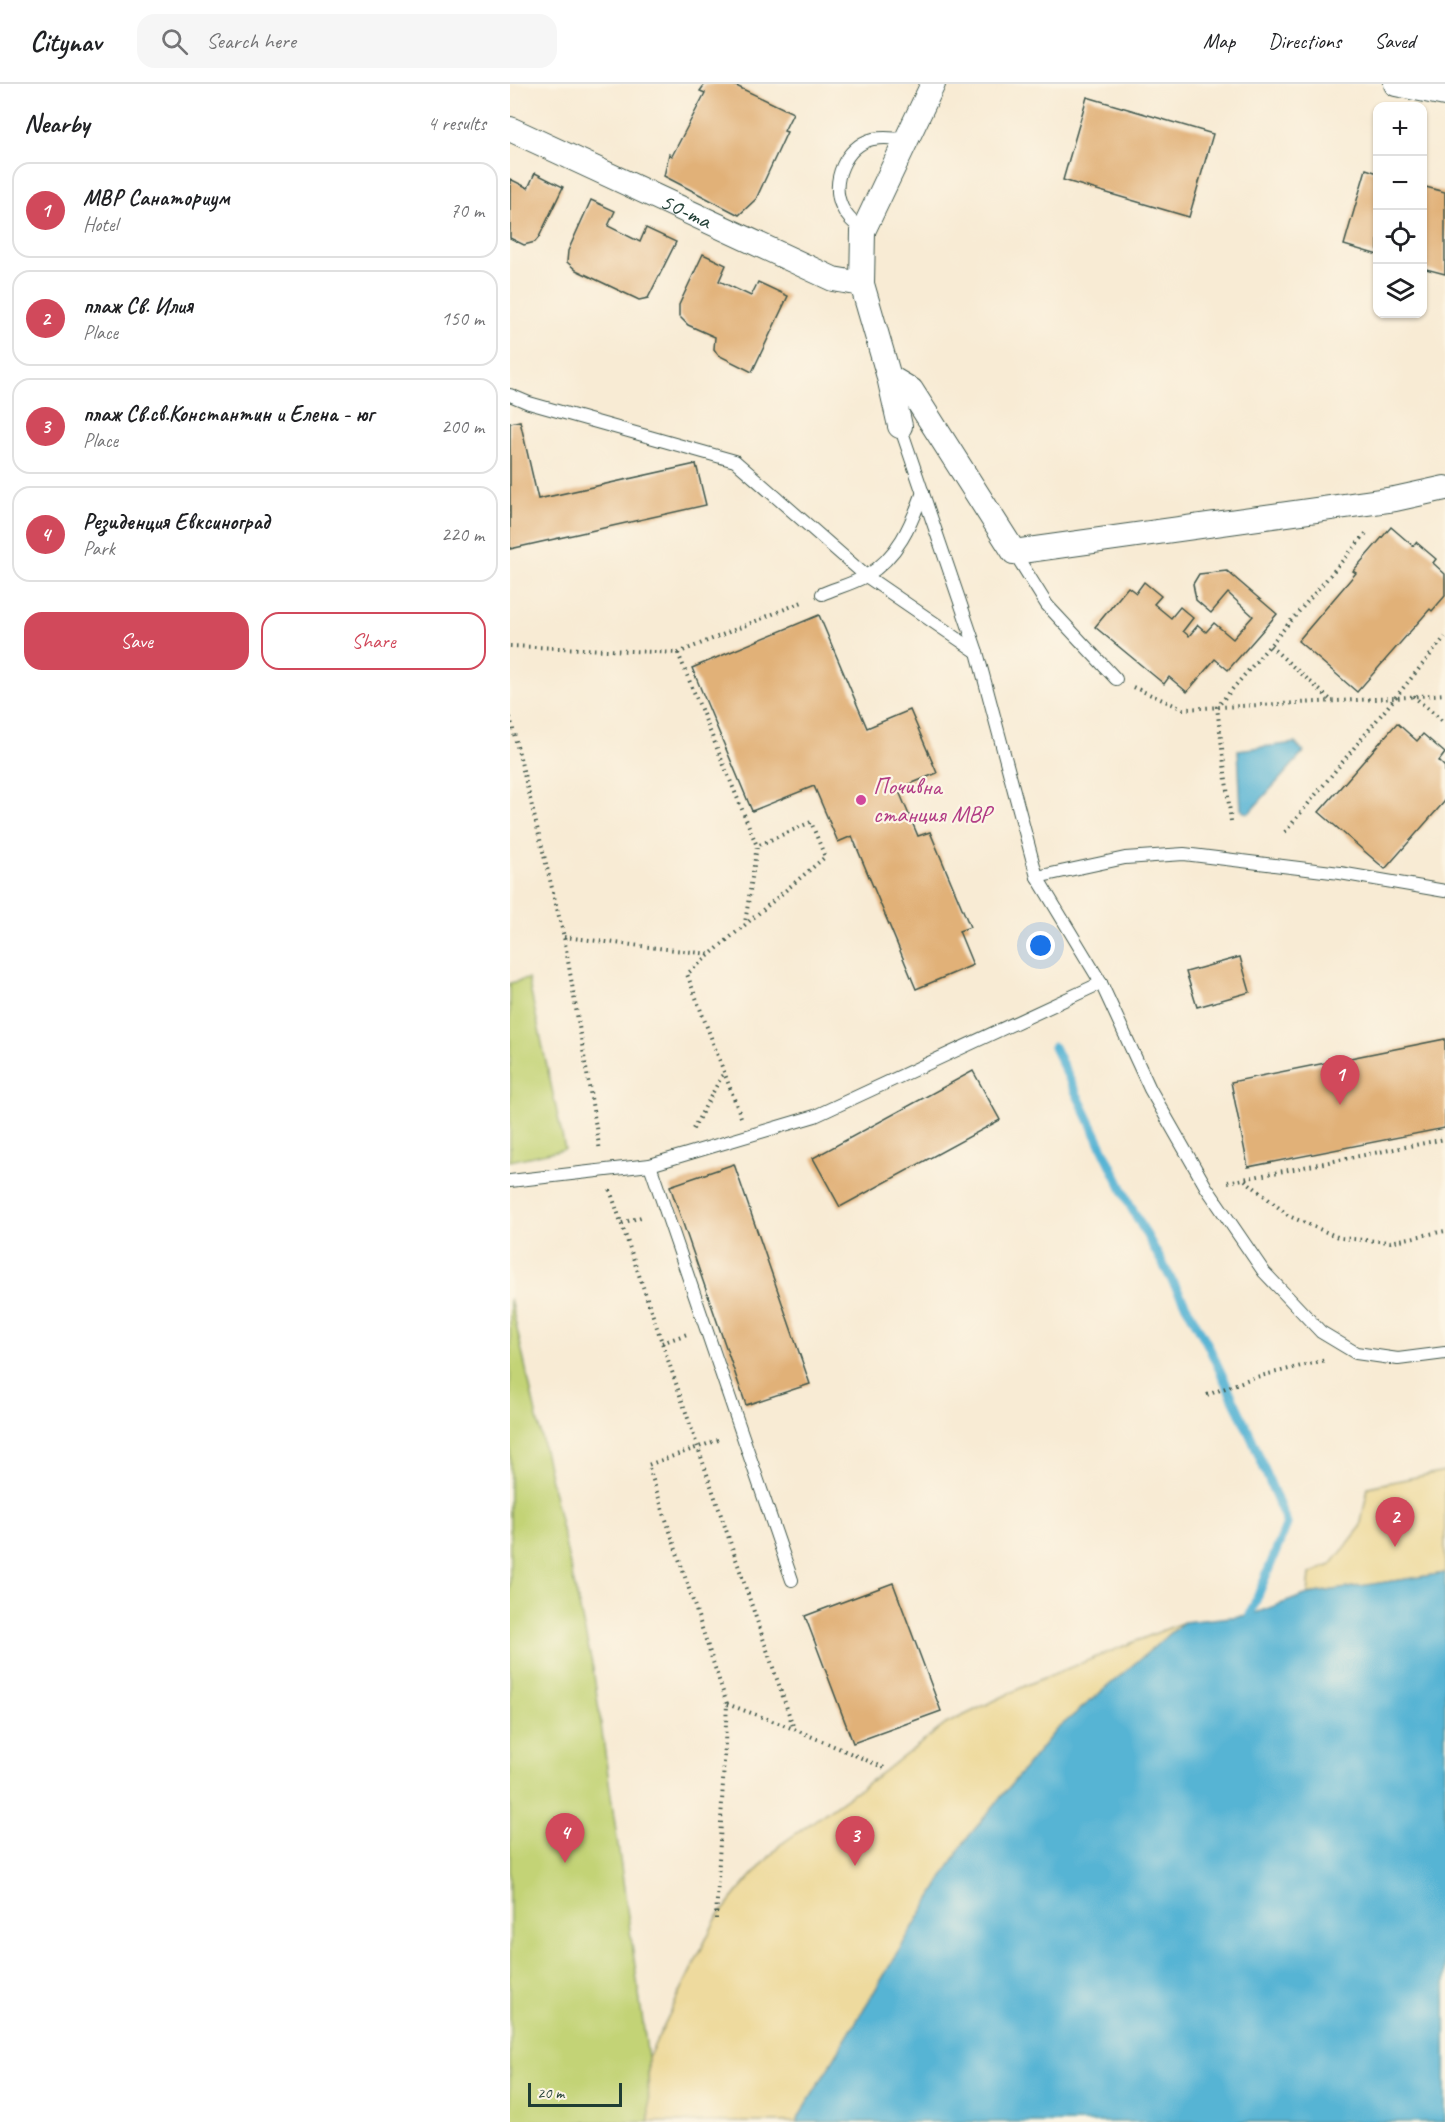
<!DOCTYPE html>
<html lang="en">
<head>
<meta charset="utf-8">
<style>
	body { margin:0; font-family:Caveat,sans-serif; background:#f6f6f6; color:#202124 }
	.controls { position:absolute; right:18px; top:18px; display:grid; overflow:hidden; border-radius:12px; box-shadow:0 2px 4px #0004 }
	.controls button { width:54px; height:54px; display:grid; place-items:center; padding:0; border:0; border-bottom:2px solid #e0e0e0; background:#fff; color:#202124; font:30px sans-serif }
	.scale { position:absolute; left:18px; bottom:15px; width:94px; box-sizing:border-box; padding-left:6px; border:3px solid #1f3d34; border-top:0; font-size:16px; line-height:21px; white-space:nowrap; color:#1f3d34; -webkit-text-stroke:4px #fcf5e5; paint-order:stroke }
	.you { position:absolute; left:531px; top:862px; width:21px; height:21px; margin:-15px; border:4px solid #fff; border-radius:50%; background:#1a73e8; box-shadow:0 0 0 9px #1a73e833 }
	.badge { display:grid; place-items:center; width:39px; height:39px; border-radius:50%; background:#d1495b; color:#fff; font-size:20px; font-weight:700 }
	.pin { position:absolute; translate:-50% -50px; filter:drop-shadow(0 2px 3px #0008) }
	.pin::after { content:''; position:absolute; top:32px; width:21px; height:18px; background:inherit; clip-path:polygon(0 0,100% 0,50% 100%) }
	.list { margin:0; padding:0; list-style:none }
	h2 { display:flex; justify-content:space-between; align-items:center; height:78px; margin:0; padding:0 24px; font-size:26px }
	h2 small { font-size:20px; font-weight:400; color:#757577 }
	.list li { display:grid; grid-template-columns:39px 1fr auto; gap:18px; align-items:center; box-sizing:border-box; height:96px; margin:0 12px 12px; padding:0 12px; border:2px solid #e0e0e0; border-radius:18px }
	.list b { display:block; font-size:22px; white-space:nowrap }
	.list p { margin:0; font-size:20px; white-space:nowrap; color:#757577 }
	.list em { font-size:20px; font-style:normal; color:#757577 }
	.actions { display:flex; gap:12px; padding:18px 24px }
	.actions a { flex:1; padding:14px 0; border:2px solid #d1495b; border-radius:18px; text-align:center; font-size:21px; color:#d1495b }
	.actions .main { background:#d1495b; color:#fff }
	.icon { flex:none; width:33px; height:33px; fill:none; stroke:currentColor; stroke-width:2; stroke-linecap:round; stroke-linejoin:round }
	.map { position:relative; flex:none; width:935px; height:2038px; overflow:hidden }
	header { display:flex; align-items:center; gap:36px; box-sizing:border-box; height:84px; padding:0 30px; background:#fff; border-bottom:2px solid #e0e0e0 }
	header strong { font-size:28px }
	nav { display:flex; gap:33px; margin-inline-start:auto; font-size:21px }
	.search { width:420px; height:54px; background:#f6f6f6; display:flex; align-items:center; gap:15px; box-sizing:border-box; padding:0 21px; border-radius:18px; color:#757577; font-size:22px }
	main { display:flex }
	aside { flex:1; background:#fff }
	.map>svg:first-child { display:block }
	.green { fill:#c3d376; stroke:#718855; stroke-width:1.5 }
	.sand { fill:#eeda9e; stroke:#868c69; stroke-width:1.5 }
	.water { fill:#56b4d4; stroke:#3a7884; stroke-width:1.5 }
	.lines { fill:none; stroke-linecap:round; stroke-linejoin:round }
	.stream { stroke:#56b4d4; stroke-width:9 }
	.building { fill:#e1b178 }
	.service-casing { stroke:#40574c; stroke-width:14 }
	.minor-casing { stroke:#40574c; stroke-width:26 }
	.path { stroke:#40574c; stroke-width:4; stroke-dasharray:1.5 4.5; stroke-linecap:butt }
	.service { stroke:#fff; stroke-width:12 }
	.minor { stroke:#fff; stroke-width:24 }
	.hotel-dot { fill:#d1479c; stroke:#fcf5e5; stroke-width:2 }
	.labels { text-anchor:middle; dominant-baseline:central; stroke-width:4.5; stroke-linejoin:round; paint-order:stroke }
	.street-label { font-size:24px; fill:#1f3d34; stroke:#fcf5e5 }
	.hotel-label { font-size:24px; fill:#b23c85; stroke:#fcf5e5; text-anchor:start }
</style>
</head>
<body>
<header>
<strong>Citynav</strong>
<div class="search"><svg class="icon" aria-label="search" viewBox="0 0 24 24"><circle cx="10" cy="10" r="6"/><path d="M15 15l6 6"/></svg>Search here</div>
<nav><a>Map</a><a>Directions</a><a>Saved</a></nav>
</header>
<main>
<aside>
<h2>Nearby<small>4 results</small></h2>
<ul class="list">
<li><span class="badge">1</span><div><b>МВР Санаториум</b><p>Hotel</p></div><em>70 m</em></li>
<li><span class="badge">2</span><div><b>плаж Св. Илия</b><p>Place</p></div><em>150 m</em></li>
<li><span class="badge">3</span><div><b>плаж Св.св.Константин и Елена - юг</b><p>Place</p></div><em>200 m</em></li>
<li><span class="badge">4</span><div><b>Резиденция Евксиноград</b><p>Park</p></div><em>220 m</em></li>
</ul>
<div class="actions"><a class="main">Save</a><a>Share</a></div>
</aside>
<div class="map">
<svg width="935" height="2038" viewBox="0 0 935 2038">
	<rect width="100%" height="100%" fill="#fcf5e5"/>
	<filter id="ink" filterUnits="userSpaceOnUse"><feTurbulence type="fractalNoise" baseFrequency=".0167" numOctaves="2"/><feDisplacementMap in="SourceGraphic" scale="12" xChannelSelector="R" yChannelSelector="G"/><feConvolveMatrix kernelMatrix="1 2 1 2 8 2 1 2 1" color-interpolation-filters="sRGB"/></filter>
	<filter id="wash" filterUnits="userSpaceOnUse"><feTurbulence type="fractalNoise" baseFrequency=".008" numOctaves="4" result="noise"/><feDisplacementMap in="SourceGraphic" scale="24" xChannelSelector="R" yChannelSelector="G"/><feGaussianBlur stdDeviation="1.35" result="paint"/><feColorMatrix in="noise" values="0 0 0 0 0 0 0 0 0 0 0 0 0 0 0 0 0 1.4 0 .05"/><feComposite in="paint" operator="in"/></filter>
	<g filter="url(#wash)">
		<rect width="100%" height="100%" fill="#f8ebd4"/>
		<g class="green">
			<path d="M18 895 55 1065 0 1077V899Z"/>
			<path d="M0 1214 83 1584 138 1974 139 2038H0Z"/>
		</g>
		<g class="sand">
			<path d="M935 1387V1489L798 1510 800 1490 821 1481 850 1444 858 1403Z"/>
			<path d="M674 1538 546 1646 455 1757 290 2031 287 2038H139L138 1974 206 1835 232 1803 270 1761 377 1685 436 1640 519 1600Z"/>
		</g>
		<g class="water">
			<path d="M785 659 794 668 739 729 734 728 731 725 728 666Z"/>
			<path d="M935 1489V2038H287L290 2031 455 1757 546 1646 674 1538 740 1531 798 1510Z"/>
		</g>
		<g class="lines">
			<path class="stream" d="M544 963 621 1123 697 1259 742 1355 777 1440 740 1531"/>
		</g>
		<g id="blocks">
			<g class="building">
				<path d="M195 0H222L283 29 274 47 277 48 246 115 229 131 154 92 159 70 162 72 195 9 190 7Z"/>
				<path d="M577 13 703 50 679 133 553 96Z"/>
				<path d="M856 85 868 89V171L834 161Z"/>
				<path d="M25 89 53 103 29 153 25 158 14 161 0 154V95L18 104Z"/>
				<path d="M912 102 935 108V190L912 184Z"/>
				<path d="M81 116 105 127 98 142 130 158 136 144 166 158 138 214 129 216 125 214 66 186 57 178 58 167Z"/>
				<path d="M193 170 216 181 209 197 241 212 248 198 278 212 242 288 208 271 204 265 205 253 178 241 169 232V221Z"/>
				<path d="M10 337 28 415 186 380 196 421 0 465V339Z"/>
				<path d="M881 443 903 462 906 458 926 475 923 479 935 490V512L922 527 920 525 847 608 788 557 846 489 843 487Z"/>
				<path d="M717 487 767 530 718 586 705 575 677 608 659 593 654 600 585 543 618 503 626 509 634 498 651 512 644 520 661 534 670 523 683 534 673 547 679 552 688 541 696 548 704 539 723 555 743 532 718 509 701 529 686 516 683 500 689 490Z"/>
				<path d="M309 531 357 644 400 626 427 689 388 705 408 752 420 748 460 843 449 847 463 881 406 905 342 752 328 758 304 702 242 727 182 584Z"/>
				<path d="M887 639 907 657 913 650 935 669 929 677 935 683V717L875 785 809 728Z"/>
				<path d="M730 873 740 908 687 923 676 888Z"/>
				<path d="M935 955V1044L738 1083 721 998Z"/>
				<path d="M463 987 490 1036 330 1123 303 1074Z"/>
				<path d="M224 1080 300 1300 236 1321 160 1102Z"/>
				<path d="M383 1499 431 1627 343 1659 295 1532Z"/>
			</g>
		</g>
	</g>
	<g filter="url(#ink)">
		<use href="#blocks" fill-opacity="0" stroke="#40574c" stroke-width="1.5"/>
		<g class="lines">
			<defs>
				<g id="service">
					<path d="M353 147C345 140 336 133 332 123 320 98 335 62 363 55 374 53 384 54 395 56"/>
					<path d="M0 311 19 319 225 377 356 492 467 568"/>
					<path d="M390 342 467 568 527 793 591 899 640 1005 696 1103 754 1188 811 1248 846 1269 888 1275 935 1269"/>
					<path d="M504 468 537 521 606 595"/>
					<path d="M312 510C326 504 342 500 356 492 388 473 401 441 413 408"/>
					<path d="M527 793 615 774 674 770 830 789 935 807"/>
					<path d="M140 1081 282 1496"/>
					<path d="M0 1097 140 1081 305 1032 591 899"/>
				</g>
				<g id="minor">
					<path d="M886 0 935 10"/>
					<path id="s1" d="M0 45 323 195 352 200"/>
					<path d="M379 293 401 306 504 468 885 415 935 404"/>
					<path d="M390 342 379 293 352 200 353 147 423 0"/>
				</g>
			</defs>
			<use href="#service" class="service-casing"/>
			<use href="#minor" class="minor-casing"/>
			<g class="path">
				<path d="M0 562 168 569 292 518"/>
				<path d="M760 562 822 617"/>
				<path d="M168 569 247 762 235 839"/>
				<path d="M623 603 673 625 885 614 935 610"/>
				<path d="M903 612 935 639"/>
				<path d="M0 633 54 853 90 1067"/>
				<path d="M721 737 707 623 858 447"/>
				<path d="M775 748 935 553"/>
				<path d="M54 853 199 870"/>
				<path d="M231 1033 177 890 315 773 301 738 247 762"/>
				<path d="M183 1045 214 988"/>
				<path d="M735 1096 779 1132 830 1154 880 1158 935 1147"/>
				<path d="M718 1098 935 1055"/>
				<path d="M100 1106 284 1645"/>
				<path d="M112 1139 134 1132"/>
				<path d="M152 1259 177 1250"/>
				<path d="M697 1311 742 1294 816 1276"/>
				<path d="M217 1620 284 1645 377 1685"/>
				<path d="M206 1835 217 1620 138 1381 211 1355"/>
			</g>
			<use href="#service" class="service"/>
			<use href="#minor" class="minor"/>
		</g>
	</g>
	<circle class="hotel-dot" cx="351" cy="716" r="6"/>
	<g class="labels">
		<g class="street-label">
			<text stroke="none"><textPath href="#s1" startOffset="194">50-та</textPath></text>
		</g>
		<g class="hotel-label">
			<text x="363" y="702">Почивна<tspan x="363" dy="28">станция МВР</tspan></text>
		</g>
	</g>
</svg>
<div class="controls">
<button>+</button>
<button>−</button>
<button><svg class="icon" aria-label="locate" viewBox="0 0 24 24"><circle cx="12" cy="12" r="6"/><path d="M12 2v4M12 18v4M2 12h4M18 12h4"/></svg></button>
<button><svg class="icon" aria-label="layers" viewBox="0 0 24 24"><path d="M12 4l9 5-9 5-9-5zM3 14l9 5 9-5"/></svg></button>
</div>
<div class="scale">20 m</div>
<div class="you"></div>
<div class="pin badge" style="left:830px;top:1021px">1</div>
<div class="pin badge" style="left:885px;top:1463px">2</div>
<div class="pin badge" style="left:345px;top:1782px">3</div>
<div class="pin badge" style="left:55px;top:1779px">4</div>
</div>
</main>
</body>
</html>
